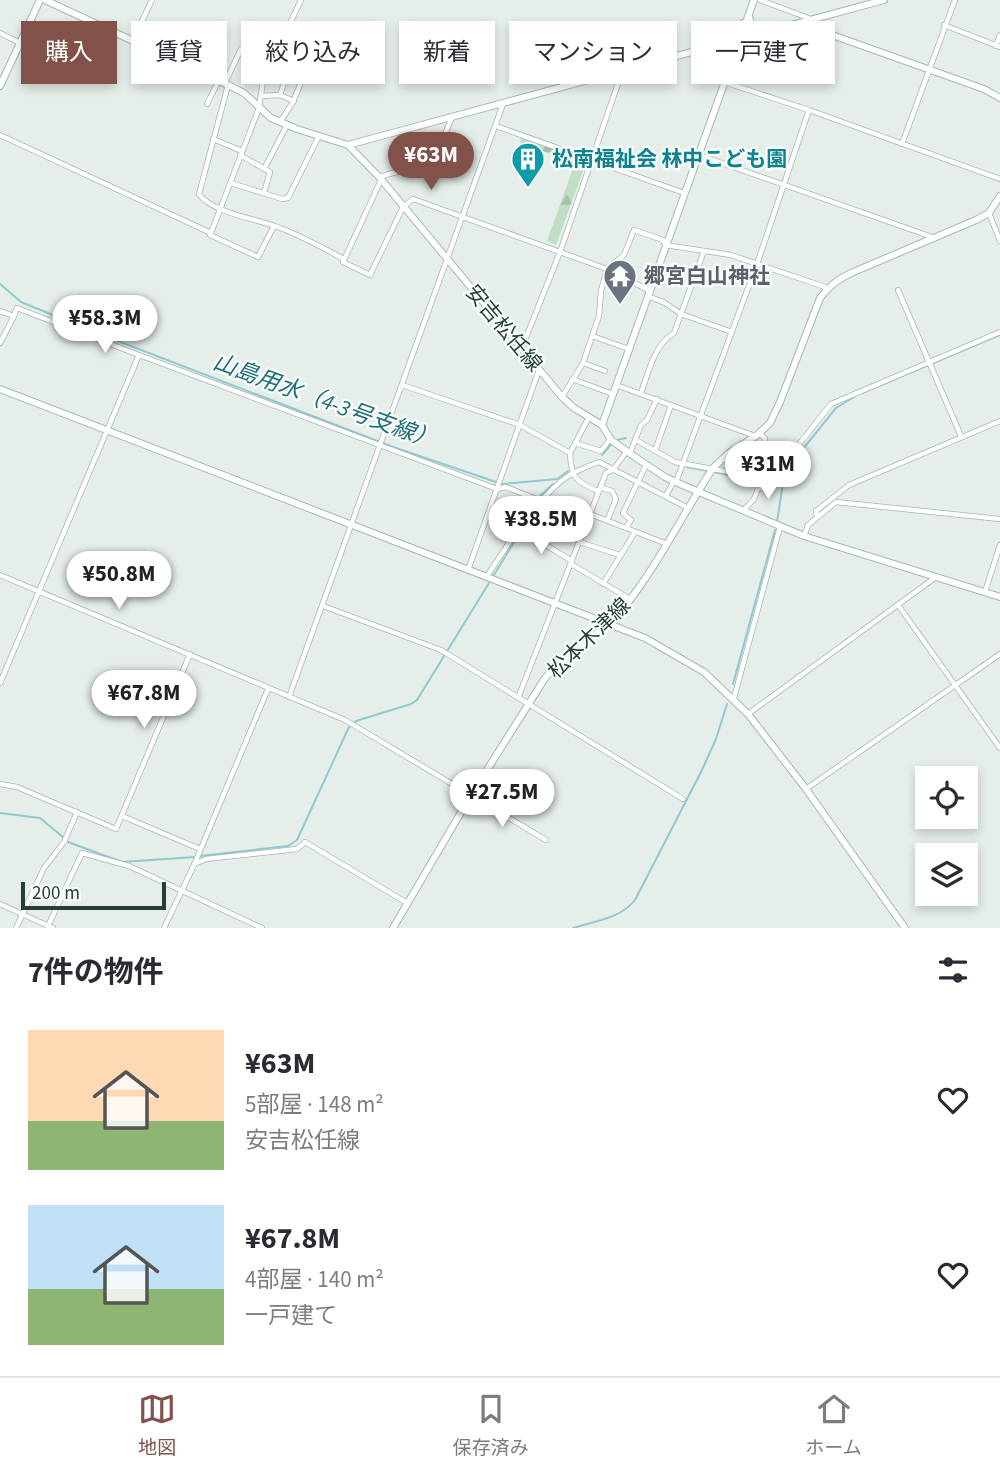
<!DOCTYPE html>
<html lang="ja">
<meta charset="utf-8">
<style>
body{margin:0;font-family:"Source Sans 3","Noto Sans JP",sans-serif;background:#f7f7f7;color:#2b2b33;height:100vh;display:flex;flex-direction:column;font-size:26px;white-space:nowrap}
*{box-sizing:border-box;margin:0}
p{font-size:23px;color:#7c7c81}
.icon{flex:none;width:38px;height:38px;fill:none;stroke:currentColor;stroke-width:2;stroke-linecap:round;stroke-linejoin:round}
.map{position:relative;height:928px;overflow:hidden}
.panel{display:flex;flex-direction:column;background:#fff;flex:1}
.panel>*{flex:none}
.top-card{position:absolute;left:21px;top:21px;width:959px;height:63px;display:flex;gap:14px}
.tools{position:absolute;left:915px;top:766px;display:grid;gap:14px}
.tools a{display:grid;place-items:center;width:63px;height:63px;border-radius:0px;background:#fff;box-shadow:0 4px 10px #0003;font-size:35px}
.scale{position:absolute;left:21px;bottom:18px;width:145px;box-sizing:border-box;padding-left:7px;border:4px solid #253f37;border-top:0;font-size:19px;line-height:24px;white-space:nowrap;color:#253f37;-webkit-text-stroke:5px #f6faf8;paint-order:stroke}
.price{position:absolute;translate:-50% -60px;padding:0 16px;border-radius:24px;background:#fff;color:#222;font-size:23px;line-height:46px;filter:drop-shadow(0 2px 4px #0008)}
.price::after{content:'';position:absolute;left:50%;top:42px;width:21px;height:16px;margin-left:-10px;background:inherit;clip-path:polygon(0 0,100% 0,50% 100%)}
.price.active{background:#81514a;color:#fff}
ul{padding:0;list-style:none}
li{display:flex;align-items:center;gap:21px;height:175px;padding:0 28px}
li span{display:grid;place-items:center;flex:none;width:196px;height:140px;border-radius:0px;color:#555}
li>.icon{margin-inline-start:auto}
span .icon{width:84px;height:84px;fill:#fffc;stroke-width:1}
li b{font-size:30px}
h2{display:flex;justify-content:space-between;align-items:center;height:84px;padding:0 28px;font-size:30px}
.chip{padding:0 24px;border-radius:0px;background:#fff;box-shadow:0 4px 10px #0003;font-size:24px;line-height:63px}
.chip.active{background:#81514a;color:#fff}
.tab-bar{display:flex;justify-content:space-around;align-items:center;height:98px;border-top:2px solid #e1e1e2;background:#fff;font-size:19px;color:#7c7c81}
.tab-bar a{display:grid;justify-items:center;gap:4px}
.tab-bar .active{color:#81514a}
.map>svg:first-child{display:block}
</style>
<div class="map">
<svg width="1000" height="928" viewBox="0 0 1000 928">
<defs>
<pattern id="forest-firs" width="22" height="20" patternUnits="userSpaceOnUse" patternTransform="scale(1.75)"><rect width="22" height="20" fill="#c0dec6"/><path d="M5 1l3.5 6h-7zM16 11l3.5 6h-7z" fill="#a5c0ab"/></pattern>
</defs>
<rect width="100%" height="100%" fill="#e6eeea"/>
<path fill="url(#forest-firs)" d="M521 137 587 160 556 245 547 241 575 163 520 143Z"/>
<g fill="none" stroke-linecap="round" stroke-linejoin="round">
<g stroke="#91c9d0" stroke-width="2">
<path d="M0 284 21 302 92 331 393 447 502 484 557 479 568 471"/>
<path d="M862 393 1000 335"/>
<path d="M617 440 626 438"/>
<path d="M602 455 612 443"/>
<path d="M687 467 708 471"/>
<path d="M714 472 763 482 777 481 836 408 854 397"/>
<path d="M539 497 553 484"/>
<path d="M777 522 783 483 802 453"/>
<path d="M733 684 775 530"/>
<path d="M0 813 40 818 64 838"/>
<path d="M68 842 122 862 195 857"/>
<path d="M200 856 288 846 297 840 349 727 356 721 411 704 417 700 529 518 535 503"/>
<path d="M573 928C595 921 620 919 635 900L701 772 716 739 727 704"/>
</g>
<defs>
<g id="street">
<path d="M760 0 811 19"/>
<path d="M944 25 1000 47"/>
<path d="M0 33 20 43"/>
<path d="M133 40 152 0"/>
<path d="M996 46 1000 35"/>
<path d="M273 60 305 70"/>
<path d="M724 82 809 110 1000 179"/>
<path d="M225 83 241 49 274 58"/>
<path d="M228 85 199 194C212 213 258 219 280 228 302 236 323 248 344 259"/>
<path d="M280 95 290 65"/>
<path d="M261 96 280 95 294 101"/>
<path d="M207 104 219 80"/>
<path d="M280 122 293 102 311 58"/>
<path d="M496 126 684 193"/>
<path d="M0 135 211 233 259 108 263 81 301 0"/>
<path d="M213 139 242 151"/>
<path d="M902 144 955 0"/>
<path d="M240 155 270 172 264 193"/>
<path d="M699 155 935 238"/>
<path d="M264 169 287 125"/>
<path d="M379 177 434 161 452 117"/>
<path d="M381 180 343 262 370 275 403 207 413 199 607 269 650 291"/>
<path d="M231 183 282 199 288 198 319 136"/>
<path d="M989 213 1000 241"/>
<path d="M210 235 258 257 274 226"/>
<path d="M898 290 961 436"/>
<path d="M648 296 665 303 681 314 732 332"/>
<path d="M0 311 14 316 0 343"/>
<path d="M592 336 629 349"/>
<path d="M521 350 560 252 622 72"/>
<path d="M139 355 497 489 506 487 541 501C562 478 569 473 599 462L688 508"/>
<path d="M583 363 605 371"/>
<path d="M572 379 613 394"/>
<path d="M402 385 520 425 570 453 589 417"/>
<path d="M616 385 755 436"/>
<path d="M641 393C649 371 654 345 674 333L704 251"/>
<path d="M562 397 583 363 599 316 601 291 607 269 624 255 634 230 663 240 665 245 731 255 828 288"/>
<path d="M636 440 675 462 767 479 773 477 831 404 1000 332"/>
<path d="M575 443 601 451 610 439"/>
<path d="M655 451 671 405"/>
<path d="M570 453C571 478 576 482 598 491"/>
<path d="M630 453 641 425 647 420 657 399"/>
<path d="M752 477 765 439 760 433"/>
<path d="M676 482 757 264 809 110"/>
<path d="M600 487 612 491 616 499 607 521"/>
<path d="M666 496 674 481"/>
<path d="M743 511 754 499 758 489 771 486 770 478"/>
<path d="M528 514 580 535"/>
<path d="M590 514 667 544"/>
<path d="M533 516 541 501"/>
<path d="M817 516 816 511 849 485 1000 421"/>
<path d="M553 524 560 509 587 519"/>
<path d="M518 528 572 561"/>
<path d="M626 528 631 520 623 513 646 465"/>
<path d="M804 536 808 525 836 502 1000 519"/>
<path d="M541 541 550 523"/>
<path d="M579 542 620 555"/>
<path d="M571 564 630 599"/>
<path d="M468 570 539 370"/>
<path d="M0 575 345 720 546 840"/>
<path d="M487 576 528 514 524 512 533 498"/>
<path d="M603 584 635 532"/>
<path d="M985 592 1000 545"/>
<path d="M898 605 1000 748"/>
<path d="M323 606 441 650 683 799"/>
<path d="M0 683 139 355 17 308 14 316"/>
<path d="M289 697 503 104"/>
<path d="M518 698 606 473 613 470 627 451"/>
<path d="M734 698 780 527"/>
<path d="M748 714 936 577"/>
<path d="M0 784 17 787 116 829 190 654"/>
<path d="M806 789 1000 654"/>
<path d="M122 816 200 849"/>
<path d="M194 864 206 859 297 849 305 842 407 903"/>
<path d="M0 904 53 928"/>
<path d="M48 926 82 853 129 866 262 928"/>
<path d="M16 928 44 868 64 842 77 812"/>
<path d="M164 928 194 865 268 689"/>
</g>
<g id="secondary">
<path d="M45 0 228 85 244 93 271 118 297 129 348 145 380 178 562 397 574 408 602 425 611 440 632 455 665 477 687 487 804 536 1000 597"/>
<path d="M815 20 814 27 818 30 984 89 1000 98"/>
<path d="M720 43 743 23"/>
<path d="M736 54 744 45 762 34 751 23 749 17"/>
<path d="M0 86 40 0"/>
<path d="M348 145 884 0"/>
<path d="M0 389 645 638 704 672 748 714 806 789 905 928"/>
<path d="M602 425 754 0"/>
<path d="M393 928 470 797 545 678C568 651 600 636 622 610 658 566 682 515 713 468L729 453 756 436 770 423 780 402 820 298C829 286 837 280 851 273L976 220 989 213 1000 196"/>
</g>
</defs>
<use href="#street" stroke="#a8b6b1" stroke-width="6"/>
<use href="#secondary" stroke="#a4b9b1" stroke-width="8"/>
<use href="#street" stroke="#fff" stroke-width="4.5"/>
<use href="#secondary" stroke="#fff" stroke-width="6"/>
</g>
<defs>
<symbol id="building-pin" viewBox="-11 -11 22 30"><path d="M0 17L-7.5 6A9.5 9.5 0 1 1 7.5 6Z" fill="#0f9aa8" stroke="#f6faf8"/><path d="M-4-6H4V6H1V3H-1V6H-4ZM-2.5-4.3h1.7v1.8h-1.7ZM.8-4.3h1.7v1.8H.8ZM-2.5-1h1.7V.8h-1.7ZM.8-1h1.7V.8H.8Z" fill="#fff"/></symbol>
<symbol id="temple-pin" viewBox="-11 -11 22 30"><path d="M0 17L-7.5 6A9.5 9.5 0 1 1 7.5 6Z" fill="#6b7280" stroke="#f6faf8"/><path d="M0-6L5-2H3V0L6.5 2.5H4V6H1.5V3h-3V6H-4V2.5H-6.5L-3 0V-2H-5Z" fill="#fff"/></symbol>
</defs>
<g fill-rule="evenodd">
<use href="#building-pin" x="509" y="140" width="38" height="52"/>
<use href="#temple-pin" x="601" y="257" width="38" height="52"/>
</g>
<g text-anchor="middle" dominant-baseline="central" stroke-width="5" stroke-linejoin="round" paint-order="stroke">
<g font-size="21" font-weight="bold" fill="#0d838f" stroke="#f6faf8" text-anchor="start">
<text x="552" y="159">松南福祉会 林中こども園</text>
</g>
<g font-size="21" font-weight="bold" fill="#5b616d" stroke="#f6faf8" text-anchor="start">
<text x="644" y="276">郷宮白山神社</text>
</g>
<g font-size="21" fill="#253f37" stroke="#f6faf8">
<text transform="translate(504 328) rotate(50)">安吉松任線</text>
<text transform="translate(589 638) rotate(-44)">松本木津線</text>
</g>
<g font-size="23" font-style="italic" fill="#216f79" stroke="#f6faf8">
<text transform="translate(325 401) rotate(20)">山島用水（4-3号支線）</text>
</g>
</g>
</svg>
<div class="tools">
<a><svg class="icon" aria-label="locate" viewBox="0 0 24 24"><circle cx="12" cy="12" r="6"/><path d="M12 2v4M12 18v4M2 12h4M18 12h4"/></svg></a>
<a><svg class="icon" aria-label="layers" viewBox="0 0 24 24"><path d="M12 4l9 5-9 5-9-5zM3 14l9 5 9-5"/></svg></a>
</div>
<div class="scale">200 m</div>
<b class="price active" style="left:431px;top:192px">¥63M</b>
<b class="price" style="left:105px;top:355px">¥58.3M</b>
<b class="price" style="left:768px;top:501px">¥31M</b>
<b class="price" style="left:541px;top:556px">¥38.5M</b>
<b class="price" style="left:119px;top:611px">¥50.8M</b>
<b class="price" style="left:144px;top:730px">¥67.8M</b>
<b class="price" style="left:502px;top:829px">¥27.5M</b>
<div class="top-card">
<a class="chip active">購入</a>
<a class="chip">賃貸</a>
<a class="chip">絞り込み</a>
<a class="chip">新着</a>
<a class="chip">マンション</a>
<a class="chip">一戸建て</a>
</div>
</div>
<section class="panel">
<h2>7件の物件<svg class="icon" aria-label="filters" viewBox="0 0 24 24"><path d="M4 7h16M4 17h16"/><circle cx="9" cy="7" r="2"/><circle cx="15" cy="17" r="2"/></svg></h2>
<ul>
<li><span style="background:linear-gradient(#ffd9b3 65%,#8fb573 0)"><svg class="icon" aria-label="home" viewBox="0 0 24 24"><path d="M3 11l9-7 9 7M6 9v11h12V9"/></svg></span><div><b>¥63M</b><p>5部屋 · 148 m²</p><p>安吉松任線</p></div><svg class="icon" aria-label="heart" viewBox="0 0 24 24"><path d="M12 20l-8-8c-3-5 5-10 8-4 3-6 11-1 8 4z"/></svg></li>
<li><span style="background:linear-gradient(#bfe0f5 60%,#8fb573 0)"><svg class="icon" aria-label="home" viewBox="0 0 24 24"><path d="M3 11l9-7 9 7M6 9v11h12V9"/></svg></span><div><b>¥67.8M</b><p>4部屋 · 140 m²</p><p>一戸建て</p></div><svg class="icon" aria-label="heart" viewBox="0 0 24 24"><path d="M12 20l-8-8c-3-5 5-10 8-4 3-6 11-1 8 4z"/></svg></li>
</ul>
</section>
<nav class="tab-bar">
<a class="active"><svg class="icon" aria-label="map" viewBox="0 0 24 24"><path d="M3 6l6-2 6 2 6-2v14l-6 2-6-2-6 2zM9 4v14M15 6v14"/></svg>地図</a>
<a><svg class="icon" aria-label="saved" viewBox="0 0 24 24"><path d="M7 4h10v16l-5-4-5 4z"/></svg>保存済み</a>
<a><svg class="icon" aria-label="home" viewBox="0 0 24 24"><path d="M3 11l9-7 9 7M6 9v11h12V9"/></svg>ホーム</a>
</nav>
